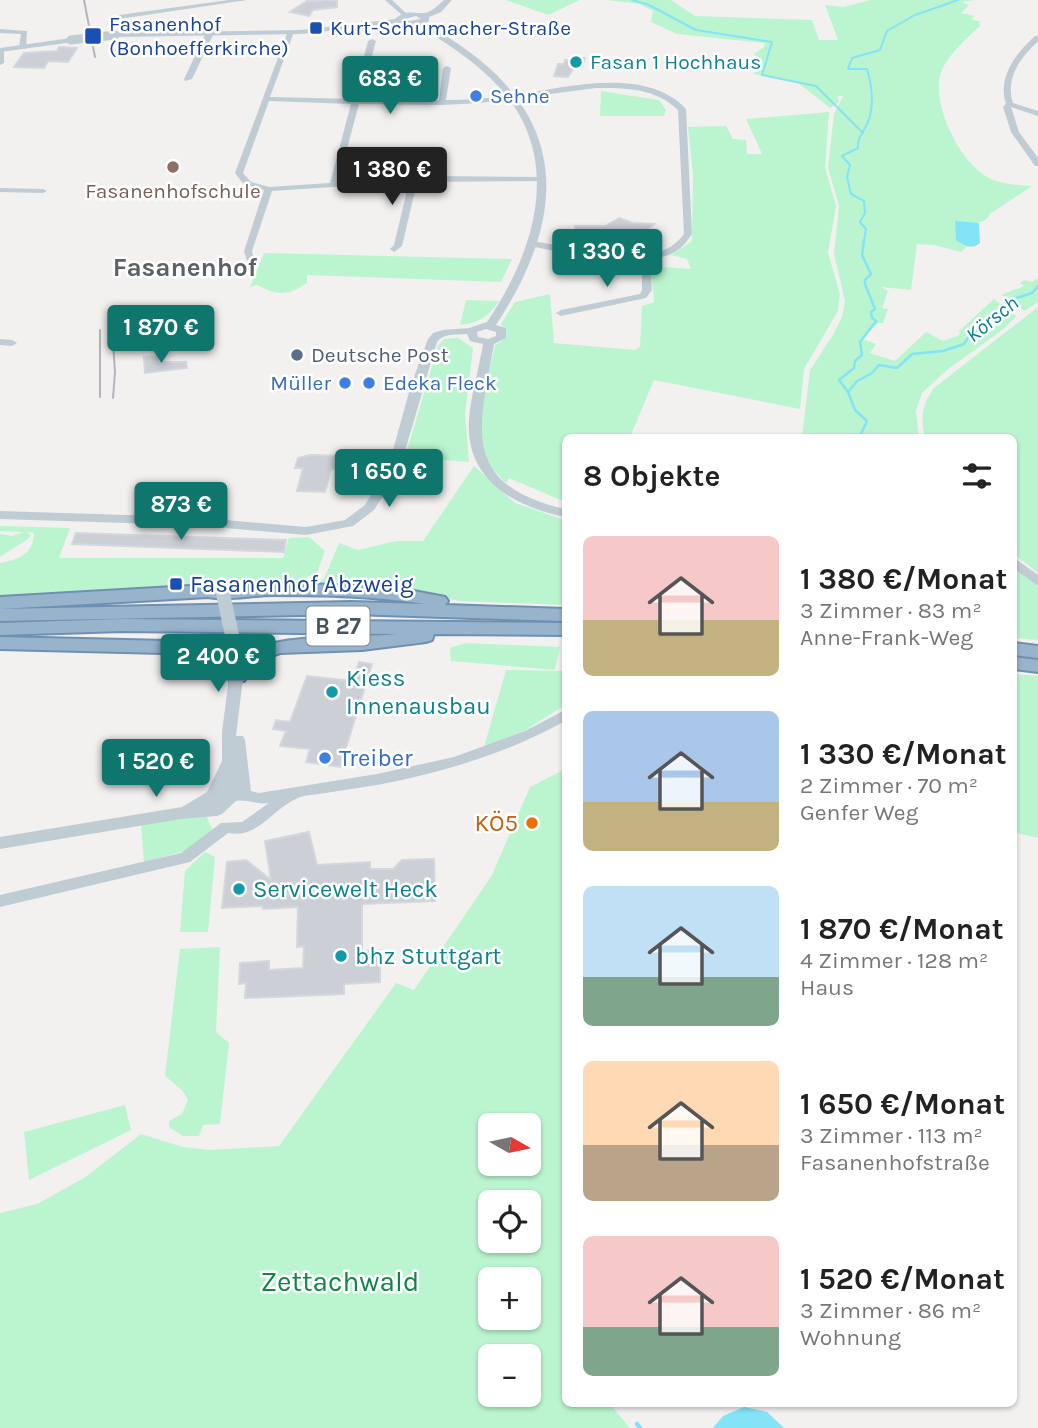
<!DOCTYPE html>
<html lang="de">
<meta charset="utf-8">
<style>
body{margin:0;font-family:Karla,sans-serif;background:#f6f6f6;color:#222;height:100vh;display:flex;flex-direction:column;font-size:26px;white-space:nowrap}
*{box-sizing:border-box;margin:0}
p{font-size:23px;color:#767676}
.icon{flex:none;width:38px;height:38px;fill:none;stroke:currentColor;stroke-width:2;stroke-linecap:round;stroke-linejoin:round}
.map{position:relative;flex:1;overflow:hidden}
.panel{position:absolute;left:562px;top:434px;width:455px;height:973px;display:flex;flex-direction:column;background:#fff;border-radius:10px;box-shadow:0 2px 5px #0004}
.panel>*{flex:none}
.needle{width:46px;rotate:99deg}
.controls{position:absolute;left:478px;top:1113px;display:grid;gap:14px}
.controls a{display:grid;place-items:center;width:63px;height:63px;border-radius:10px;background:#fff;box-shadow:0 2px 5px #0004;font-size:35px}
.price{position:absolute;translate:-50% -60px;padding:0 16px;border-radius:7px;background:#0f766e;color:#fff;font-size:23px;line-height:46px;filter:drop-shadow(0 2px 4px #0008)}
.price::after{content:'';position:absolute;left:50%;top:42px;width:21px;height:16px;margin-left:-10px;background:inherit;clip-path:polygon(0 0,100% 0,50% 100%)}
.price.on{background:#222;color:#fff}
ul{padding:0;list-style:none}
li{display:flex;align-items:center;gap:21px;height:175px;padding:0 21px}
li span{display:grid;place-items:center;flex:none;width:196px;height:140px;border-radius:10px;color:#555}
li>.icon{margin-inline-start:auto}
span .icon{width:84px;height:84px;fill:#fffc;stroke-width:1}
li b{font-size:30px}
h2{display:flex;justify-content:space-between;align-items:center;height:84px;padding:0 21px;font-size:30px}
.map>svg:first-child{display:block}
</style>
<div class="map">
<svg width="1038" height="1428" viewBox="0 0 1038 1428">
<rect width="100%" height="100%" fill="#f3f0f0"/>
<g fill="#bbf5cf" fill-rule="evenodd">
<path d="M506 0H580L548 15Z"/>
<path d="M606 0H671L695 16 812 20 819 40H838L825 5 843 7 870 0H975L962 2 969 5 961 13 975 16 971 19 981 22 978 24 981 25C967 38 945 57 940 76 933 105 957 154 980 172 994 184 1014 185 1032 186L990 214C983 227 969 223 955 222L961 244 967 246 961 252 934 245 917 244 911 290 881 287 888 291 882 308 888 309 883 323H878L863 339 876 344 870 353 895 361 926 332 943 341 960 335 959 331 994 299 1016 316 1005 328 947 370 922 393 916 411 919 437H802L810 370 833 335 842 317 845 301 834 254 839 206 828 168 834 114 843 96H838L839 102 830 108 798 83 754 74V65L761 62 754 54 764 47 765 43 677 34 651 22 653 11 640 4Z"/>
<path d="M601 91 659 100 666 110 664 116H600Z"/>
<path d="M829 112 825 167 836 206 828 253 840 294 838 311 804 369 800 409 654 380 630 437 565 438V502L509 478 506 483C500 476 492 470 488 462 469 428 488 380 495 345L501 342 507 334 501 324 515 302 550 294 554 343 635 350 640 347 642 306 654 302 651 266 691 269 687 259 671 255 692 241 693 174 688 127 726 126 733 139 746 140 747 154H762L746 119Z"/>
<path d="M264 253 512 259 501 282 307 275V283C287 296 278 296 257 285L250 287Z"/>
<path d="M1038 278V302L1025 311 1001 295 1024 286 1020 283 1024 280 1032 282Z"/>
<path d="M466 300 499 301C488 317 479 323 460 325Z"/>
<path d="M1038 307V573L1013 553V438L925 437C920 419 922 404 934 388Z"/>
<path d="M458 338 473 348 465 414 469 462 405 457 438 346 444 339Z"/>
<path d="M474 466 515 503 565 520V605L460 601 395 590 316 585 324 579 339 543 358 550 396 541H423Z"/>
<path d="M0 526 70 528 59 558H283L289 538 309 537 325 551 317 573 295 582 0 598V563C19 559 33 555 34 533L26 532 31 535 28 539 0 557V534L12 536 24 532 0 531Z"/>
<path d="M1013 564 1038 587V640L1013 638Z"/>
<path d="M465 643 560 647 555 670 451 661 450 648Z"/>
<path d="M506 670 565 671V705L524 731 484 747Z"/>
<path d="M1013 674 1038 676V838L1013 832Z"/>
<path d="M565 769V1404H610L630 1428H0V1213L37 1204 84 1178 141 1134 183 1147 209 1150 279 1146 396 983 414 990 492 875 530 787ZM490 1125H528V1164H490ZM490 1202H528V1241H490ZM490 1279H528V1318H490ZM490 1356H528V1395H490Z"/>
<path d="M206 815 213 831 188 850 144 862 141 824Z"/>
<path d="M205 852 215 857 208 932H180L185 871Z"/>
<path d="M220 947 216 1032 229 1043 220 1124 203 1125 199 1136H183L169 1127V1121L182 1114 188 1100 182 1090 165 1076 180 949Z"/>
<path d="M125 1105 131 1130 29 1180 24 1132Z"/>
</g>
<g fill="#83e3f7">
<path d="M955 221 979 223 980 243C972 250 964 246 956 240Z"/>
<path d="M744 1407 767 1412 784 1428H713L723 1416Z"/>
</g>
<g fill="none" stroke-linecap="round" stroke-linejoin="round">
<g stroke="#83e3f7" stroke-width="2">
<path d="M632 0 649 5 696 30 772 42 762 75 816 86 863 133"/>
<path d="M864 241 866 229 860 222 865 213 864 201 851 194 847 177 850 165 842 156 858 148C857 137 864 132 868 122 875 104 872 86 867 69H848L852 58 880 50 887 31 915 15 958 0"/>
</g>
<g stroke="#83e3f7" stroke-width="2.5">
<path d="M848 392 839 380 854 368 855 361 862 355 860 342 876 321 872 318 871 312 875 309 865 284V280L871 274 862 255 864 240"/>
<path d="M859 438 867 421 855 410 848 392 857 381 872 373 879 365 897 368 912 354 943 351 964 344 970 335 981 329 1016 298 1032 293 1038 286"/>
</g>
<path stroke="#83e3f7" stroke-width="4.5" d="M637 1424 640 1428"/>
</g>
<g fill="#ccd0d6" stroke="#d4d7dd" stroke-width="2">
<path d="M337 0V7L313 10 309 16 290 12 307 1Z"/>
<path d="M59 47 77 48 68 62 48 61 44 68 14 67 24 53 57 51Z"/>
<path d="M573 57 585 58 582 67H574L568 77 554 76 558 64H564L565 60H572Z"/>
<path d="M619 218 633 223 654 224 633 241 619 236 575 235V226H605Z"/>
<path d="M159 356V362H186L187 368 145 373 144 357Z"/>
<path d="M310 455 347 456 353 458 350 470 331 469 325 492 297 491 303 468H295L298 458Z"/>
<path d="M76 533 193 537 286 540 284 552 72 544Z"/>
<path d="M359 662 372 664 340 767 306 762 310 749 280 746 286 731 273 729 276 720 290 722 307 676 352 681Z"/>
<path d="M309 832 317 865 370 862V869H393L402 860 434 859 435 901 362 904V951L380 950V982L344 984V994L245 998 246 983 239 984 240 963 269 961V970L303 968 304 946 297 947 298 907 263 909 262 906 222 908 227 862 246 860 271 880 265 841Z"/>
</g>
<g fill="none" stroke-linecap="round" stroke-linejoin="round">
<defs>
<g id="trunk">
<path d="M272 583 393 587 445 597 448 601 445 605 565 609V621L352 614 0 621V609L352 602 425 604C375 596 324 595 273 595 251 595 229 601 208 597L0 609V597L208 585C228 589 251 584 272 583Z"/>
<path d="M122 619 565 623V635L434 634 432 640 426 642 362 650 280 653 260 660 244 681H230L221 664 205 654 0 649V637L209 642 235 656 237 660C268 631 353 639 396 634L122 631 0 635V623Z"/>
<path d="M1013 643 1038 646V658L1013 655Z"/>
<path d="M1013 657 1038 660V672L1013 669Z"/>
</g>
</defs>
<use href="#trunk" stroke="#6e90b1" stroke-width="4"/>
<g fill="#c0ccd4" fill-rule="evenodd">
<path d="M229 0H247L119 19 116 17 119 15Z"/>
<path d="M385 0H392L408 15 403 16Z"/>
<path d="M0 29 27 31 26 49 19 47 21 34 0 33Z"/>
<path d="M210 31 214 33 192 79 185 81 184 79 206 33Z"/>
<path d="M288 31 294 32 270 97 353 99 368 41 372 39 376 41 360 99 439 100 443 68 447 66 451 68 446 100C470 100 493 98 516 95 567 87 646 66 686 109L692 234C680 252 672 256 650 259L652 290 646 298 561 316 556 313 561 310 640 294 642 290V260C604 259 567 254 530 246V242C542 241 556 246 568 248 603 254 660 268 684 234L678 110C655 88 627 88 596 88L480 103 442 105 359 104 338 182 436 176 543 177 547 179 543 181 417 182 402 246 394 252 390 249 394 245 409 182 272 191 252 251 254 259 247 261 244 251 264 190 245 186 235 173ZM269 101 351 104 330 183 269 187 251 182 243 173Z"/>
<path d="M1035 36H1038V42C1020 57 1005 79 1013 103L1038 111V116L1011 107 1019 132 1038 158V166H1035L1011 132 1003 107 1006 104C997 77 1016 53 1035 36Z"/>
<path d="M0 49 4 51V63L0 65Z"/>
<path d="M0 188 43 189 47 191 43 193 0 192Z"/>
<path d="M0 339 12 340 17 343 12 346 0 345Z"/>
</g>
<g fill="#c0ccd4" fill-rule="evenodd">
<path d="M444 0H452L441 12 429 17V21L426 23C454 41 484 59 506 85 574 161 546 249 496 325L506 328V338L494 344C479 428 459 484 565 509V517C513 506 465 480 469 419 471 394 479 369 483 344L470 341 467 334C456 335 444 333 437 342L400 468 374 510 353 526 306 535 191 525 0 519V511L191 517 306 527 345 520 365 505 388 468 411 385 428 339 433 333 443 330 469 328 487 322C535 251 565 158 498 86 475 61 446 43 417 25L408 26 400 23 301 34 115 37 111 35 115 33 301 30 395 19C407 9 411 14 423 13 431 13 438 5 444 0ZM416 16 421 19 409 21 405 19ZM486 329 496 332V336L488 339 478 337 477 332Z"/>
<path d="M71 38 75 40 74 42 0 52V48Z"/>
<path d="M1013 557 1038 575V586L1013 568Z"/>
<path d="M234 639 241 644 243 678 236 736H243L245 740 251 791 259 793 377 774 454 757 525 731 565 710V721C506 754 444 772 377 785 358 788 338 791 319 794 312 795 304 795 298 798 273 808 258 839 228 833L190 862 0 907V895L181 853 221 823 242 822 269 803C257 805 248 799 236 801L222 814 217 816 181 819 0 849V837L182 807 207 792 222 761V732L229 678 227 644Z"/>
</g>
<use href="#trunk" fill="#98b3cc" fill-rule="evenodd"/>
<g stroke="#b2b6bc" stroke-width="2">
<path d="M84 0 95 57"/>
<path d="M112 328 115 372 113 398"/>
<path d="M100 330V397"/>
</g>
<path stroke="#c0ccd4" stroke-width="9" d="M71 40 115 35"/>
<path stroke="#c0ccd4" stroke-width="14" d="M223 594 234 644"/>
</g>
<g fill="#1a4fb4" stroke="#fff" stroke-width="2.5">
<rect x="309" y="21" width="14" height="14" rx="3.5"/>
<rect x="84" y="27" width="18" height="18" rx="3.5"/>
<rect x="169" y="577" width="14" height="14" rx="3.5"/>
</g>
<g fill="#0f9aa8" stroke="#fff" stroke-width="2.5">
<circle cx="576" cy="62" r="7"/>
<circle cx="332" cy="692" r="7"/>
<circle cx="239" cy="889" r="7"/>
<circle cx="341" cy="956" r="7"/>
</g>
<g fill="#3f7fe0" stroke="#fff" stroke-width="2.5">
<circle cx="476" cy="96" r="7"/>
<circle cx="345" cy="383" r="7"/>
<circle cx="369" cy="383" r="7"/>
<circle cx="325" cy="758" r="7"/>
</g>
<circle fill="#8d6e63" stroke="#fff" stroke-width="2.5" cx="173" cy="167" r="7"/>
<circle fill="#5c6f8a" stroke="#fff" stroke-width="2.5" cx="297" cy="355" r="7"/>
<circle fill="#e8710a" stroke="#fff" stroke-width="2.5" cx="532" cy="823" r="7"/>
<g text-anchor="middle" dominant-baseline="central" stroke-width="5" stroke-linejoin="round" paint-order="stroke">
<g font-size="21" fill="#164399" stroke="#fff" text-anchor="start">
<text x="109" y="24">Fasanenhof<tspan x="109" dy="24">(Bonhoefferkirche)</tspan></text>
<text x="330" y="28">Kurt-Schumacher-Straße</text>
</g>
<g font-size="21" fill="#0d838f" stroke="#fff" text-anchor="start">
<text x="590" y="62">Fasan 1 Hochhaus</text>
</g>
<g font-size="21" fill="#366cbe" stroke="#fff" text-anchor="start">
<text x="490" y="96">Sehne</text>
<text x="331" y="383" text-anchor="end">Müller</text>
<text x="383" y="383">Edeka Fleck</text>
</g>
<g font-size="21" fill="#785e54" stroke="#fff">
<text x="173" y="191">Fasanenhofschule</text>
</g>
<g font-size="21" font-style="italic" fill="#037e97" stroke="#fff">
<text transform="translate(992 319) rotate(-39)">Körsch</text>
</g>
<g font-size="21" fill="#4e5e75" stroke="#fff" text-anchor="start">
<text x="311" y="355">Deutsche Post</text>
</g>
<rect fill="#fff" stroke="#7e8890" stroke-width="2" x="306.5" y="606.5" width="63" height="39" rx="5"/>
<g font-size="23" font-weight="bold" fill="#465561">
<text x="338" y="626">B 27</text>
</g>
<g font-size="24" fill="#164399" stroke="#fff" text-anchor="start">
<text x="190" y="584">Fasanenhof Abzweig</text>
</g>
<g font-size="24" fill="#0d838f" stroke="#fff" text-anchor="start">
<text x="346" y="678">Kiess<tspan x="346" dy="28">Innenausbau</tspan></text>
<text x="253" y="889">Servicewelt Heck</text>
<text x="355" y="956">bhz Stuttgart</text>
</g>
<g font-size="24" fill="#366cbe" stroke="#fff" text-anchor="start">
<text x="339" y="758">Treiber</text>
</g>
<g font-size="24" fill="#c56008" stroke="#fff" text-anchor="end">
<text x="518" y="823">KÖ5</text>
</g>
<g font-size="26" font-weight="bold" fill="#5c6166" stroke="#fff">
<text x="185" y="267">Fasanenhof</text>
</g>
<g font-size="28" fill="#0c8745" stroke="#fff">
<text x="340" y="1281">Zettachwald</text>
</g>
</g>
</svg>
<div class="controls">
<a><svg class="needle" viewBox="-14 -14 28 28"><path d="M0-13l5 13h-10z" fill="#e53935"/><path d="M0 13l5-13h-10z" fill="#767676"/></svg></a>
<a><svg class="icon" aria-label="locate" viewBox="0 0 24 24"><circle cx="12" cy="12" r="6"/><path d="M12 2v4M12 18v4M2 12h4M18 12h4"/></svg></a>
<a>+</a>
<a>−</a>
</div>
<b class="price" style="left:390px;top:116px">683 €</b>
<b class="price on" style="left:392px;top:207px">1 380 €</b>
<b class="price" style="left:607px;top:289px">1 330 €</b>
<b class="price" style="left:161px;top:365px">1 870 €</b>
<b class="price" style="left:389px;top:509px">1 650 €</b>
<b class="price" style="left:181px;top:542px">873 €</b>
<b class="price" style="left:218px;top:694px">2 400 €</b>
<b class="price" style="left:156px;top:799px">1 520 €</b>
<section class="panel">
<h2>8 Objekte<svg class="icon" aria-label="filters" viewBox="0 0 24 24"><path d="M4 7h16M4 17h16"/><circle cx="9" cy="7" r="2"/><circle cx="15" cy="17" r="2"/></svg></h2>
<ul>
<li><span style="background:linear-gradient(#f6c9c9 60%,#c2b280 0)"><svg class="icon" aria-label="home" viewBox="0 0 24 24"><path d="M3 11l9-7 9 7M6 9v11h12V9"/></svg></span><div><b>1 380 €/Monat</b><p>3 Zimmer · 83 m²</p><p>Anne-Frank-Weg</p></div></li>
<li><span style="background:linear-gradient(#a9c7e8 65%,#c2b280 0)"><svg class="icon" aria-label="home" viewBox="0 0 24 24"><path d="M3 11l9-7 9 7M6 9v11h12V9"/></svg></span><div><b>1 330 €/Monat</b><p>2 Zimmer · 70 m²</p><p>Genfer Weg</p></div></li>
<li><span style="background:linear-gradient(#bfe0f5 65%,#7fa58c 0)"><svg class="icon" aria-label="home" viewBox="0 0 24 24"><path d="M3 11l9-7 9 7M6 9v11h12V9"/></svg></span><div><b>1 870 €/Monat</b><p>4 Zimmer · 128 m²</p><p>Haus</p></div></li>
<li><span style="background:linear-gradient(#ffd9b3 60%,#b9a48a 0)"><svg class="icon" aria-label="home" viewBox="0 0 24 24"><path d="M3 11l9-7 9 7M6 9v11h12V9"/></svg></span><div><b>1 650 €/Monat</b><p>3 Zimmer · 113 m²</p><p>Fasanenhofstraße</p></div></li>
<li><span style="background:linear-gradient(#f6c9c9 65%,#7fa58c 0)"><svg class="icon" aria-label="home" viewBox="0 0 24 24"><path d="M3 11l9-7 9 7M6 9v11h12V9"/></svg></span><div><b>1 520 €/Monat</b><p>3 Zimmer · 86 m²</p><p>Wohnung</p></div></li>
</ul>
</section>
</div>
